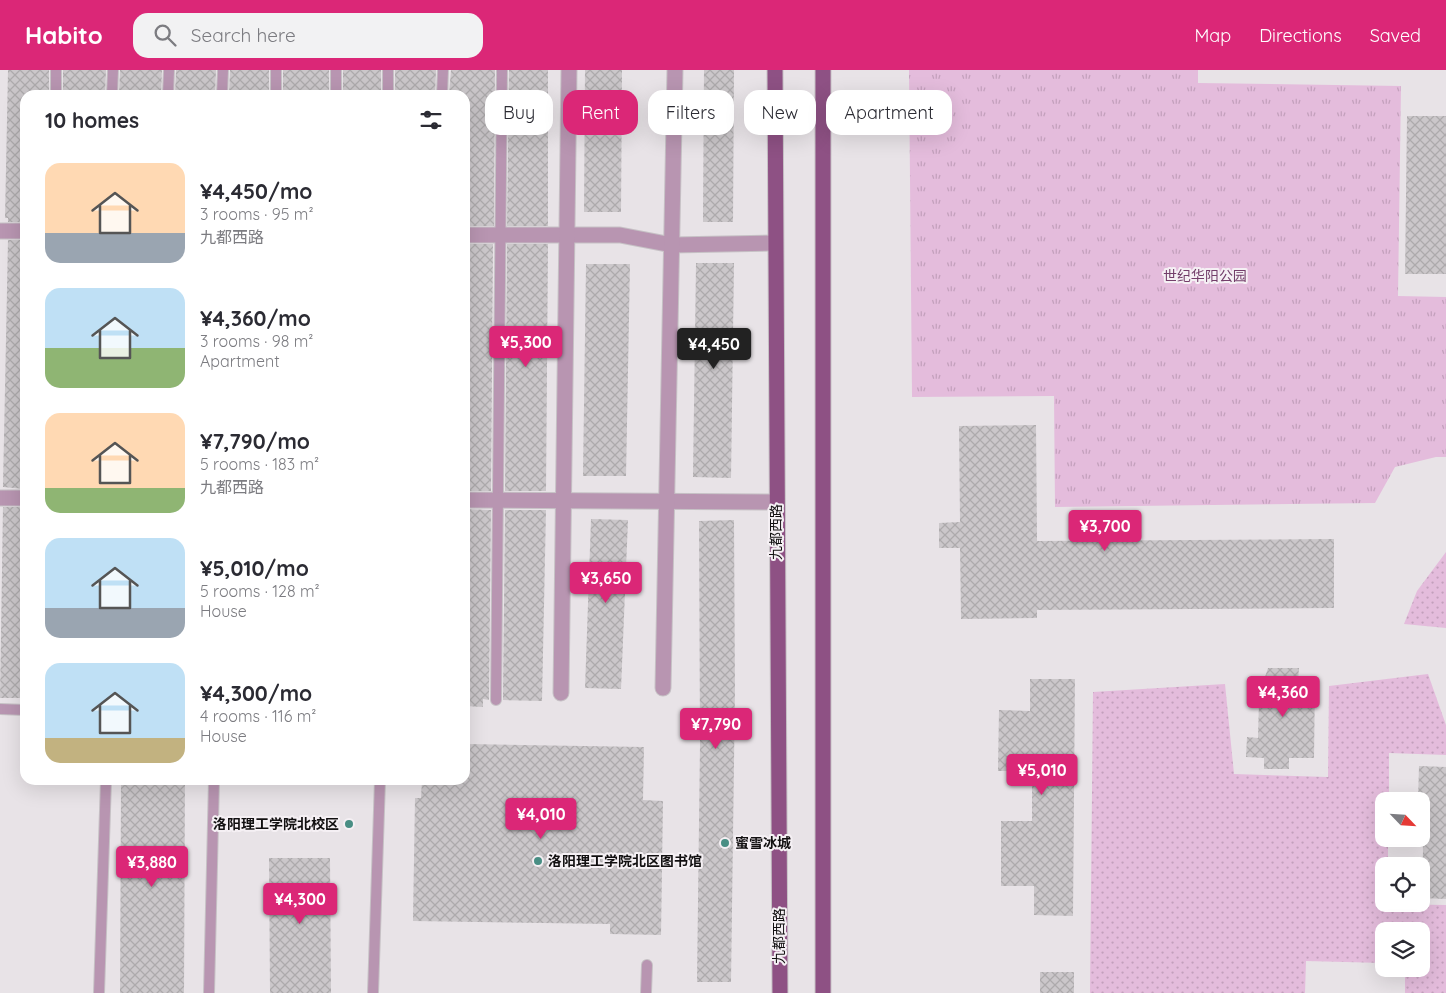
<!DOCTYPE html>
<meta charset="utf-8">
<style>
body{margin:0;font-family:Quicksand,"Noto Sans SC",sans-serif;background:#f2f2f3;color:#2b2b33;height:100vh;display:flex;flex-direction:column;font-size:19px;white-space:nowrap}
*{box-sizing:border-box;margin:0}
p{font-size:16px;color:#7c7c81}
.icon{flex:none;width:28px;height:28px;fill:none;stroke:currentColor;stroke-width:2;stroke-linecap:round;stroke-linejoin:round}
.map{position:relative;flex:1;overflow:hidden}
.side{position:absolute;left:20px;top:20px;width:450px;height:695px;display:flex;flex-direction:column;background:#fff;border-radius:15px;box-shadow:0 5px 20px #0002}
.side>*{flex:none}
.guide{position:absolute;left:485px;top:20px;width:475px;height:45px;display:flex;gap:10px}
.needle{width:32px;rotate:115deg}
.tools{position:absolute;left:1375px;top:722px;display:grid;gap:10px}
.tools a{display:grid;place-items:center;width:55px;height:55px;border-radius:10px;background:#fff;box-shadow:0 5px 20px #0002;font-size:25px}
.price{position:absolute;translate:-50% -42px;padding:0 11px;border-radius:5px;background:#db2777;color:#fff;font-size:16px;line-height:32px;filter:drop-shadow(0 1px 2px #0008)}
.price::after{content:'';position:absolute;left:50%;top:30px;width:15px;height:11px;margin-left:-8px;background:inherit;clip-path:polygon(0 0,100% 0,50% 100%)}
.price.active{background:#222;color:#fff}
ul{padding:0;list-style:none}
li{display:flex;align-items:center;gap:15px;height:125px;padding:0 25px}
li span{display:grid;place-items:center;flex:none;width:140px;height:100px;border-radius:15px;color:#555}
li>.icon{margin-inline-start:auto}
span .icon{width:60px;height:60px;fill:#fffc;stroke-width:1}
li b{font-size:21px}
h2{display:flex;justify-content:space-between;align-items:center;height:60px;padding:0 25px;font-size:21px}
.pill{padding:0 18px;border-radius:15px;background:#fff;box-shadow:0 5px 20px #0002;font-size:18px;line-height:45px}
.pill.active{background:#db2777;color:#fff}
header{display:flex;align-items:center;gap:30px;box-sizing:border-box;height:70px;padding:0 25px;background:#db2777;color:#fff}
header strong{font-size:24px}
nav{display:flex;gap:28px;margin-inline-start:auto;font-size:18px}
.search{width:350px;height:45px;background:#f2f2f3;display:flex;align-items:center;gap:12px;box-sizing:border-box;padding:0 18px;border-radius:15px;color:#7c7c81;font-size:19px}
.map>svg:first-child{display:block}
</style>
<header>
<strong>Habito</strong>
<div class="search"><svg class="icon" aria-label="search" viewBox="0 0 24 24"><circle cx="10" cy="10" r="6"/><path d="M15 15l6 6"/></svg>Search here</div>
<nav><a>Map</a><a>Directions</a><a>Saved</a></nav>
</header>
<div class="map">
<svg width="1446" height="923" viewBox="0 0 1446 923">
<defs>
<pattern id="grass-dots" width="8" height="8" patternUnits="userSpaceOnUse" patternTransform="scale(1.25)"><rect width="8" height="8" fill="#e4bcdc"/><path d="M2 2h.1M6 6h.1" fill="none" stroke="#c3a0bc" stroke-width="1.8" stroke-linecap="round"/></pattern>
<pattern id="park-tufts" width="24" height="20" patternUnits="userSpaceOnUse" patternTransform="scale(1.25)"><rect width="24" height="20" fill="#e4bcdc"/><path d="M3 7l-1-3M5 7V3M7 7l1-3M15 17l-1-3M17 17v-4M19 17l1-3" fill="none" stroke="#c3a0bc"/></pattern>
<pattern id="building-cross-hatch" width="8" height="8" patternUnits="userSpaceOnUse" patternTransform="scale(1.25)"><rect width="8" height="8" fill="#cbc7ca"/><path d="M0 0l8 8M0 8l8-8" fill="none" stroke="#adaaac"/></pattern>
</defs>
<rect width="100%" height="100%" fill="#e8e3e7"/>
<g fill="url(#grass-dots)">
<path d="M1446 482V558L1404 554 1417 521Z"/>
<path d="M1428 604 1446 655V685L1389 683V731H1384V769H1388V796H1384V834L1446 835V923H1405V899H1421V861H1384V893L1306 891 1305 923H1090L1093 622 1225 614 1234 704 1328 707 1329 616Z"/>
</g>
<path fill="url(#park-tufts)" d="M909 0H1198V13L1401 16 1398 226 1446 227V387H1436L1395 397 1375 433 1055 437 1054 326 912 327Z"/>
<g fill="url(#building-cross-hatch)">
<path d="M8 0H49V25H25V152H8V148H5Z"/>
<path d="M63 0H106L105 25H63Z"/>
<path d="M120 0H162L161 25H119Z"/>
<path d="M176 0H216L215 25H175Z"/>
<path d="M230 0H269V25H229Z"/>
<rect x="283" y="0" width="46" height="25"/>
<rect x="343" y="0" width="38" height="25"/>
<path d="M395 0H436L435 25H395Z"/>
<path d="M451 0H495L494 156H465V25H449Z"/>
<path d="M509 0H548V156H507Z"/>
<path d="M585 0H622L621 142H584Z"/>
<path d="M704 0H734L733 152H703Z"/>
<path d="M1407 46H1446V204H1405Z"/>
<path d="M8 170H25V419L3 417Z"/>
<path d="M465 174H493L491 421H465Z"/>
<path d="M507 174H548L546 421H505Z"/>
<path d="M696 193H734L731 408 693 407Z"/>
<path d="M586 194H630L626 406H583Z"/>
<path d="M1036 355 1037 471 1334 469V538L1037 540V548L961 549 960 478H939V453L960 452 959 356Z"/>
<path d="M3 437H25V628H0Z"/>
<path d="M465 439 491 440 489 630 483 629V637L465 636Z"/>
<path d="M505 440H546L542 631 503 630Z"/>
<path d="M591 449 628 450 621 619 585 618Z"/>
<path d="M734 450 735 620 731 912H697L700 674 699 451Z"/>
<path d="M1268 598H1299L1298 611 1315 612 1314 688H1289V699H1264V688L1246 687 1247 667 1258 668 1259 630H1247L1248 607H1265Z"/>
<path d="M1030 609H1075L1073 846 1034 845V816H1001V751H1032V701H998L999 640 1030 641Z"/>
<path d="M465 674 644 677 643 730 663 731 661 865 610 864V854L413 851 415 728H421L422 710H465Z"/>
<path d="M1419 696 1446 697V829L1421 828 1423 781 1421 731H1418Z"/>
<path d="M121 713 185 714 184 923H120Z"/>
<path d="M269 788H330L331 923H270Z"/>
<rect x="1040" y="902" width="34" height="21"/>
</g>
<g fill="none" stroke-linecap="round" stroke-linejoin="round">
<defs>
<g id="lane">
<path d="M56 25V0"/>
<path d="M112 25 113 0"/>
<path d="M168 25 169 0"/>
<path d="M222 25 223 0"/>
<path d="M276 25V0"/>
<path d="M336 25V0"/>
<path d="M388 25V0"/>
<path d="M442 25 443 0"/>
<path d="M496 630 502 0"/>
<path d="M0 639 25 640"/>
<path d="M99 923 106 710"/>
<path d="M209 923 214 710"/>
<path d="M373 923 380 710"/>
<path d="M646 923 647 895"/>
</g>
<g id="street">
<path d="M0 161H25"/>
<path d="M465 165H620L672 175 774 173"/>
<path d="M0 428H25"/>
<path d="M465 430 776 432"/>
<path d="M663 618 675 0"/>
<path d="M561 623 569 0"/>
</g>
<g id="primary">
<path d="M775 0 780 923"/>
<path d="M823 0V923"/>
</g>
</defs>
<use href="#lane" stroke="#c6c1c5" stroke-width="12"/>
<use href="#street" stroke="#c6c1c5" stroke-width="17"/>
<use href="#primary" stroke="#c6c1c5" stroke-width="17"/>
<use href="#lane" stroke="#b895b1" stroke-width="10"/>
<use href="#street" stroke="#b895b1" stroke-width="15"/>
<use href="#primary" stroke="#8e5184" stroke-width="15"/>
</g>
<g fill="#498e84" stroke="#f5f0f4" stroke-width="2">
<circle cx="349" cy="754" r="5"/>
<circle cx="725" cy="773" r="5"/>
<circle cx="538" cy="791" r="5"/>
</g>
<g text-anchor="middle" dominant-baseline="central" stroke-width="4" stroke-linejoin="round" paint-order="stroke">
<g font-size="14" fill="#733e6a" stroke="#f5f0f4">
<text x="1205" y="206">世纪华阳公园</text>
</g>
<g font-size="14" fill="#110f10" stroke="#f5f0f4">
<text transform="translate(776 462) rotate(-90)">九都西路</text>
<text transform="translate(779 866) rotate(-90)">九都西路</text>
</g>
<g font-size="14" font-weight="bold" fill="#110f10" stroke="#f5f0f4" text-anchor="start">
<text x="339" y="754" text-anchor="end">洛阳理工学院北校区</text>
<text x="735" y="773">蜜雪冰城</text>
<text x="548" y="791">洛阳理工学院北区图书馆</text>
</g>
</g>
</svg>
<div class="tools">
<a><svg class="needle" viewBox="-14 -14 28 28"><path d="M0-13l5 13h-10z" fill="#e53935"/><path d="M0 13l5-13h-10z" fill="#7c7c81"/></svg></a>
<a><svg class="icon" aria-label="locate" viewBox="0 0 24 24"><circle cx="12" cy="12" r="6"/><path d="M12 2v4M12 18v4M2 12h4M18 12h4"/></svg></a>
<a><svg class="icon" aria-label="layers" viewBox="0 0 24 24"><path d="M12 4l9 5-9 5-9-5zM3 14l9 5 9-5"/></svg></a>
</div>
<b class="price" style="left:526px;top:298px">¥5,300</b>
<b class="price active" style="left:714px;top:300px">¥4,450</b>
<b class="price" style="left:1105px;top:482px">¥3,700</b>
<b class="price" style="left:606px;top:534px">¥3,650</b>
<b class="price" style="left:1283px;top:648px">¥4,360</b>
<b class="price" style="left:716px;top:680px">¥7,790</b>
<b class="price" style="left:1042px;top:726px">¥5,010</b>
<b class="price" style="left:541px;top:770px">¥4,010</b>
<b class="price" style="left:152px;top:818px">¥3,880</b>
<b class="price" style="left:300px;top:855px">¥4,300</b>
<div class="guide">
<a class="pill">Buy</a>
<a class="pill active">Rent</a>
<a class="pill">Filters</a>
<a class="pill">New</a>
<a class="pill">Apartment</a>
</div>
<section class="side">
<h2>10 homes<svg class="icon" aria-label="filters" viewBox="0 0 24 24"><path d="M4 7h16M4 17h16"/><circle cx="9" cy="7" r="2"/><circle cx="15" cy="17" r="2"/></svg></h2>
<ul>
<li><span style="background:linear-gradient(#ffd9b3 70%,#9aa5b1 0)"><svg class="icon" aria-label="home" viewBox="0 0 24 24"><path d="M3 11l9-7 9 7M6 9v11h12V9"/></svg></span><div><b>¥4,450/mo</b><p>3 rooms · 95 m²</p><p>九都西路</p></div></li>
<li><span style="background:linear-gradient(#bfe0f5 60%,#8fb573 0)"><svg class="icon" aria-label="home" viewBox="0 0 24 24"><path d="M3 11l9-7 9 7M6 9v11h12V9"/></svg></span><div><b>¥4,360/mo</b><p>3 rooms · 98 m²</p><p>Apartment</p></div></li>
<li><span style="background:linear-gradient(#ffd9b3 75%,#8fb573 0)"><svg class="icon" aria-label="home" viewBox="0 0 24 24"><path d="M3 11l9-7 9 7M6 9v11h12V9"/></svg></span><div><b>¥7,790/mo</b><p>5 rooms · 183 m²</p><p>九都西路</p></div></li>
<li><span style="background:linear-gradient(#bfe0f5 70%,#9aa5b1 0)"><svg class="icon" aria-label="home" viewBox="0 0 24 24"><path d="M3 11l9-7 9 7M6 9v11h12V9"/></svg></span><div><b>¥5,010/mo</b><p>5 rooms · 128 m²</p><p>House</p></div></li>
<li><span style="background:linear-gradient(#bfe0f5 75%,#c2b280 0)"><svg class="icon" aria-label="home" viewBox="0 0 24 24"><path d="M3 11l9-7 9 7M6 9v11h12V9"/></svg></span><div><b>¥4,300/mo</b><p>4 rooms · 116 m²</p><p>House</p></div></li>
</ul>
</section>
</div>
